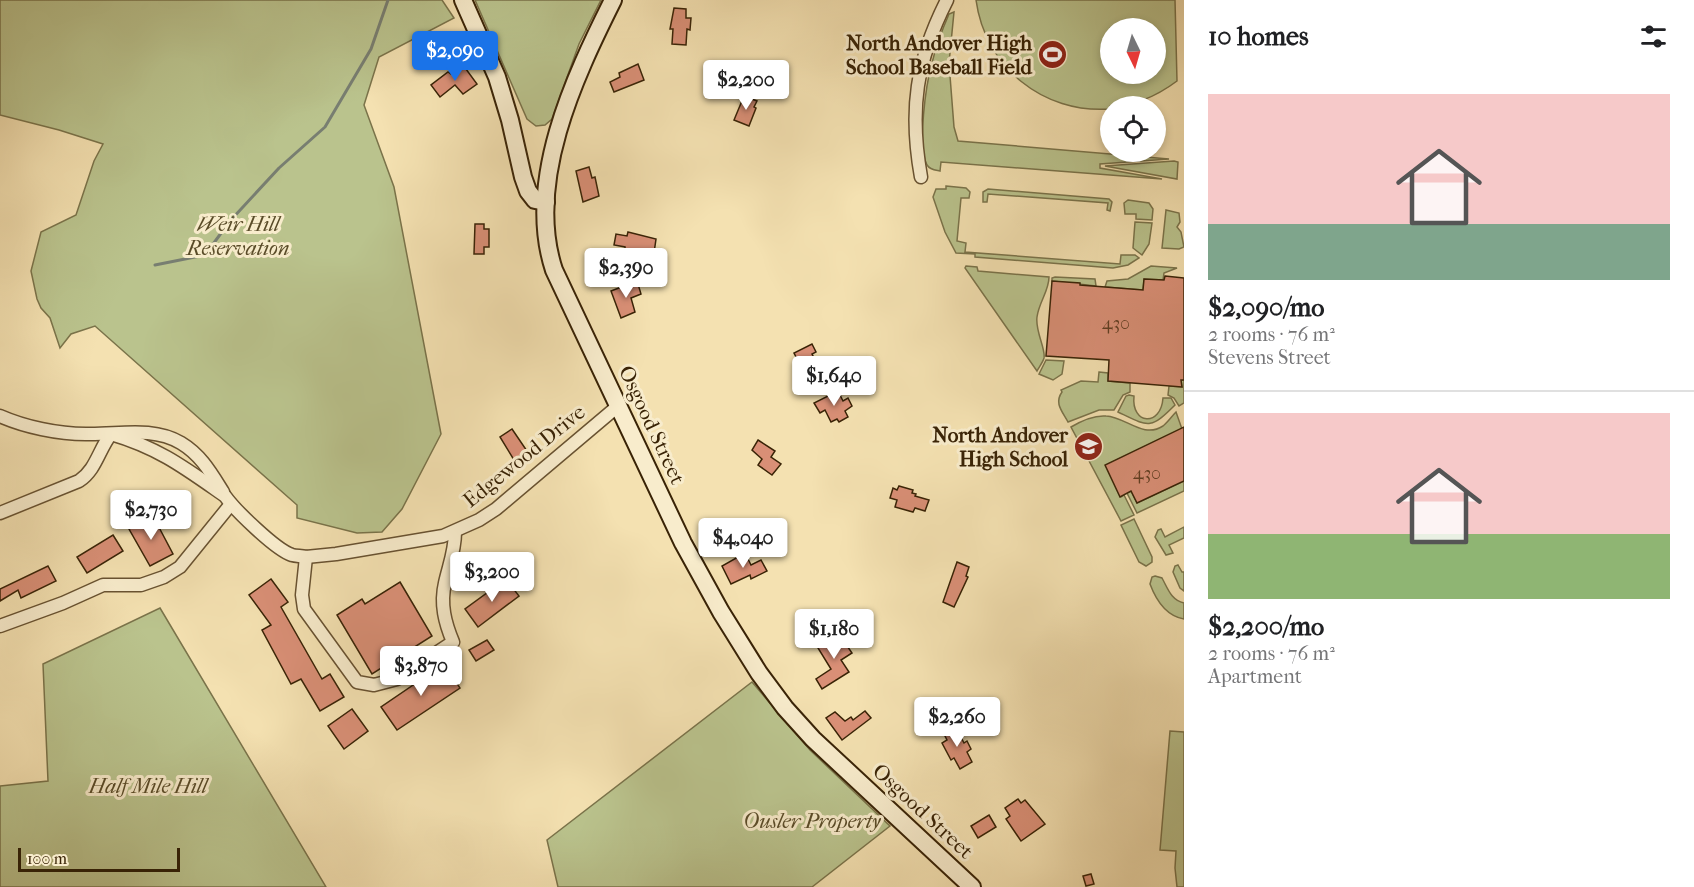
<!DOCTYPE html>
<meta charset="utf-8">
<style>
body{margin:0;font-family:"IM FELL French Canon",serif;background:#f2f2f2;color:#202124;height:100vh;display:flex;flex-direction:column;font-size:22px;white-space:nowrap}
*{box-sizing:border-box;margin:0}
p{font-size:20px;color:#757577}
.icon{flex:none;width:33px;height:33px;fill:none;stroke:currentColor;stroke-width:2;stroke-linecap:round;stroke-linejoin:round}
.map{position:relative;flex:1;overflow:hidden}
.drawer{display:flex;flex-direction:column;background:#fff;width:510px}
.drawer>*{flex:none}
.needle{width:39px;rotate:175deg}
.tools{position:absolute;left:1100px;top:18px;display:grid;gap:12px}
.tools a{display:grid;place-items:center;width:66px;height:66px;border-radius:50%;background:#fff;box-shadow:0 3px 9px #0003;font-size:30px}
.scale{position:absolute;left:18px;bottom:15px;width:162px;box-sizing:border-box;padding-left:6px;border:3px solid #392306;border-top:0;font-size:16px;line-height:21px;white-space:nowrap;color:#392306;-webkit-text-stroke:4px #f8eccc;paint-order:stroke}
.price{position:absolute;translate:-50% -51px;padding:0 14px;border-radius:6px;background:#fff;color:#222;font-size:20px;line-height:39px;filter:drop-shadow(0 2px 3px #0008)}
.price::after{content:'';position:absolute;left:50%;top:36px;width:18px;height:14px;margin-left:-9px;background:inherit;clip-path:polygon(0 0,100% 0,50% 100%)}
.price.selected{background:#1a73e8;color:#fff}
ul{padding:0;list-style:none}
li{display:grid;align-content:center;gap:12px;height:318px;padding:0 24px}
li+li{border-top:2px solid #e0e0e0}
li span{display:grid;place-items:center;height:186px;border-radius:0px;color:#555}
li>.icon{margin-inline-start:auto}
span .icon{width:108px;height:108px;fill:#fffc;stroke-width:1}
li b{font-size:26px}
h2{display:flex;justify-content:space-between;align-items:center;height:72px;padding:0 24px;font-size:26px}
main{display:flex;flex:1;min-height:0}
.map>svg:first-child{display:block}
</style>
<main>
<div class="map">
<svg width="1184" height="887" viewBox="0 0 1184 887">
<rect width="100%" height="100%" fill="#f4e1b1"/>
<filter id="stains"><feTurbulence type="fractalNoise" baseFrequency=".00333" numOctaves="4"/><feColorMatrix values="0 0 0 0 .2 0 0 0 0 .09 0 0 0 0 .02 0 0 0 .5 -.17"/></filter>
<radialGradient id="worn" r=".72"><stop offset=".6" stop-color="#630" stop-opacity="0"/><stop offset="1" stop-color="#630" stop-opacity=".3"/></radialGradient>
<g fill="#bac38d" stroke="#7a734a" stroke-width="1.5" fill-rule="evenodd">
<path d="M0 0H442L454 18 379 57 364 105 394 187 441 434 402 509 382 532 357 533 297 518V505L95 326 71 334 60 348 50 318 41 308 37 299 31 271 41 232 76 215 94 161 103 144 59 130 0 115Z"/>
<path d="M475 0H601L579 44 552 119 545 125 536 126 527 119Z"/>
<path d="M976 0H1175L1177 81C1157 96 1135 106 1110 106V109C1043 114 985 67 976 0ZM1110 28H1155V74H1110Z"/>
<path d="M954 12 949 63 954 127 958 141 1169 159 1100 164V168L1162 179 941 162 940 171C935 170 930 170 927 165 917 146 926 84 932 63 936 46 942 30 949 14Z"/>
<path d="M1174 161 1178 162 1177 179 1105 166Z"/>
<path d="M946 186 966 188 970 192 969 198H961L957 241 966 243 965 252 1120 264 1121 255H1135L1139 258 1128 265 1113 268 975 257V254L956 253 945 232 933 197 936 189H946Z"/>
<path d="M988 189 1109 199 1112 202 1110 211 1107 210 1108 203 988 194 987 202H983V192Z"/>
<path d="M1128 200 1149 203 1153 209 1152 220 1136 219V214H1125L1124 203Z"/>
<path d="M1166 210 1179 213 1180 222 1177 227 1181 232 1184 247 1179 249 1162 248Z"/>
<path d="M1135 222 1152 223 1149 244 1142 255 1133 248Z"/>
<path d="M966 266 977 267 978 271 1049 277C1049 291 1039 302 1037 317 1035 331 1046 349 1044 358 1043 362 1039 367 1037 371L965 268Z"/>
<path d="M1151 266 1177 268 1164 273 1163 280 1144 279 1143 290 1105 287 1107 281 1128 279Z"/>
<path d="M1055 277 1095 279 1096 286 1052 281V278Z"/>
<path d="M1046 360 1064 361 1062 374 1053 380 1039 374Z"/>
<path d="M1099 372 1108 373V381L1130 383V392L1123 395 1114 410H1099L1068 422C1062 411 1054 403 1062 392L1061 390 1081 381 1098 382Z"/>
<path d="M1181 380H1184V403L1179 406 1174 398 1168 395 1169 386 1182 387Z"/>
<path d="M1129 395 1134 396C1131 425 1161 427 1163 398H1171L1175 405C1150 430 1149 427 1118 412L1126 396Z"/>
<path d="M1176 412 1182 429 1106 465 1121 497 1124 495 1134 515 1121 521 1071 427C1081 421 1094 415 1106 416 1126 417 1143 439 1163 426 1168 422 1172 416 1176 412Z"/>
<path d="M1184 481V491L1137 513 1127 493 1131 491 1137 503Z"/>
<path d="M1134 519 1152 557V562L1146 566 1139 562 1121 525Z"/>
<path d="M1184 527V538L1169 545 1173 553 1166 555 1155 537 1158 530 1161 529 1165 537Z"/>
<path d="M1178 565 1182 572H1184V591L1180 588 1173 572 1175 566Z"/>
<path d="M1155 576 1162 578C1168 589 1171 600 1184 603V619C1166 616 1156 600 1150 584L1152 577Z"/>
<path d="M160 608 326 887H0V786L48 781 43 664Z"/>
<path d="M752 682 810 750 890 826 812 887H558L547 840Z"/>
<path d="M1170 731 1184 732V887H1177L1175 868 1176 851 1160 850Z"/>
</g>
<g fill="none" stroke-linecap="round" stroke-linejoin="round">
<path stroke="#787e71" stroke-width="3" d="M155 265 205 255 230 221 279 168 325 127 371 49 388 0"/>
</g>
<g fill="#d98f76" stroke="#392306" stroke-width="1.5">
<path d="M674 8 686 9V18H691L690 30 687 29 686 45 672 44 673 29H670Z"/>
<path d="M440 39 447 49 435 58 428 48Z"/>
<path d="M638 64 644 80 614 92 610 82 620 77 619 73Z"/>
<path d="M463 65 477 84 463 94 455 85 440 97 431 85 448 72 451 74Z"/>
<path d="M744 96 757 101 754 107 756 108 749 126 734 120Z"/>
<path d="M589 167 592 178 595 177 599 196 583 202 576 171Z"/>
<path d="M475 224H484V229H489V247H484V254H474Z"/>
<path d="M628 232 656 239 654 253 625 249V247L614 245 616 234 627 236Z"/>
<path d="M1165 276 1184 278V380H1181L1182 387 1108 381 1109 360 1046 356 1052 281 1080 283V285L1143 290 1144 279 1164 280Z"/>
<path d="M638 284 641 294 631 298 635 312 621 318 611 291 624 286 625 289Z"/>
<path d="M812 344 816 352 812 354 818 365 804 372 794 353Z"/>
<path d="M838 391 843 401 848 398 852 406 845 411 848 417 839 422 837 419 831 422 825 410 820 413 814 403Z"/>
<path d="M1184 427V481L1137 503 1131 491 1120 497 1105 465Z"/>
<path d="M512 429 527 451 514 460 500 437Z"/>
<path d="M758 440 775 451 771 457 781 464 772 475 758 465 762 459 752 450Z"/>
<path d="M899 486 913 490 912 493 916 494 915 496 929 500 925 511 915 508 913 512 895 507 897 500 890 498 893 488 897 490Z"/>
<path d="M153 516 173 554 150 566 129 529Z"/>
<path d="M113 535 123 551 87 573 77 557Z"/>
<path d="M745 553 751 565 761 560 767 571 751 579 750 575 731 584 722 566Z"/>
<path d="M957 562 969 567 966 576 968 577 954 607 943 602Z"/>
<path d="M48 566 56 581 21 598 18 590 0 601V589Z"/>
<path d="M271 579 288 602 281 607 322 679 330 674 344 697 320 711 301 679 291 684 262 630 271 625 249 595Z"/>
<path d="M506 579 519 596 478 627 465 609Z"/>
<path d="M400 582 432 636 372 674 337 615 362 599 365 604Z"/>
<path d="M839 634 852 653 841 660 849 672 822 689 816 679 831 669 818 648Z"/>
<path d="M487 640 494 650 476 661 469 650Z"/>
<path d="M444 664 460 688 397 730 381 707Z"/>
<path d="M352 709 368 731 344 749 328 726Z"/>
<path d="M865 711 871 718 842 740 826 718 835 712 845 721 851 717 853 720Z"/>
<path d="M956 728 964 743 967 741 971 749 967 752 972 762 960 769 954 758 951 760 942 743 947 740 944 734Z"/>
<path d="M1018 799 1021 803 1025 800 1045 824 1021 841 1006 819 1010 816 1005 808Z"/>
<path d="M989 815 996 827 978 838 971 826Z"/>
<path d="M1091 874 1094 884 1086 886 1083 876Z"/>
</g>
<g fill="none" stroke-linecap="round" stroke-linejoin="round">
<defs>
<g id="street">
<path d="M921 177C909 110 916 61 947 0"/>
<path d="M0 416C25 427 58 434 86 434 118 435 152 426 181 443 201 455 211 473 223 492"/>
<path d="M111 434C159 448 185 468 225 496 235 510 276 550 292 555 296 556 301 556 306 557L336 554 443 536 479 520 496 509 618 406"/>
<path d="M0 513 79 481C96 470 99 449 111 434"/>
<path d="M306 557 302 595 304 609 357 682 374 685 397 679 453 642C445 623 440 604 445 583 449 565 455 551 455 532"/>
<path d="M0 626 63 603 103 585H141L164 577 180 567 231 504"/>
</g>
<g id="secondary">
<path d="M463 0 497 77 510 120 523 177 528 191 535 200 546 202"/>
<path d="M613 0C574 78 525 182 554 270L683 543 721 612 759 673 785 708 813 739 972 887"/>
</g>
</defs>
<use href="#street" stroke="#685231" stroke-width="15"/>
<use href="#secondary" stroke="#392306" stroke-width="20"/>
<use href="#street" stroke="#f8eccc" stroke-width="12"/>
<use href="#secondary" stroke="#f8eccc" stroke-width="16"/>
</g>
<defs>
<symbol id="stadium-disc" viewBox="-11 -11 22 22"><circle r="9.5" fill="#8f2418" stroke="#f8eccc"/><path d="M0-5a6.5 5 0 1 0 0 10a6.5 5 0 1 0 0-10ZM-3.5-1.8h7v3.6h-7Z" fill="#fff"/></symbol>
<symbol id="school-disc" viewBox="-11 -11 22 22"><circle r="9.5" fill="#8f2418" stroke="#f8eccc"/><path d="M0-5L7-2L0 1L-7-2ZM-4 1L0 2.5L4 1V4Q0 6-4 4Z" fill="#fff"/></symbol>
</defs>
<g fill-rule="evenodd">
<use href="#stadium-disc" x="1036" y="38" width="33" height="33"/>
<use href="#school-disc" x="1072" y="430" width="33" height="33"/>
</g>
<g text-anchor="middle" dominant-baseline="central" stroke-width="6" stroke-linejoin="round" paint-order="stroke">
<g font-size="18" fill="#613e22">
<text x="1116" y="323">430</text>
<text x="1147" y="473">430</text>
</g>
<g font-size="21" font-weight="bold" fill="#392306" stroke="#f8eccc" text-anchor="end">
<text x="1032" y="43">North Andover High<tspan x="1032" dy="24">School Baseball Field</tspan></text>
<text x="1068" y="435">North Andover<tspan x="1068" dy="24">High School</tspan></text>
</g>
<g font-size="21" font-style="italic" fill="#594b28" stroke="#f8eccc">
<text x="238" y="224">Weir Hill<tspan x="238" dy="24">Reservation</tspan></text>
<text x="148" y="786">Half Mile Hill</text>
<text x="812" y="821">Ousler Property</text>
</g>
<g font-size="21" fill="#392306" stroke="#f8eccc">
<text transform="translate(652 425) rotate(65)">Osgood Street</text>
<text transform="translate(524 456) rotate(-39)">Edgewood Drive</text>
<text transform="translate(923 811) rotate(43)">Osgood Street</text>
</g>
</g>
<rect width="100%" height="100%" filter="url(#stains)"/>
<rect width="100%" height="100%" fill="url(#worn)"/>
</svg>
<div class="tools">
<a><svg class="needle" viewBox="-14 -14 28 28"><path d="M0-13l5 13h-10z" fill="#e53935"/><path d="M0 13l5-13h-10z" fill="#757577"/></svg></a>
<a><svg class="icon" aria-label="locate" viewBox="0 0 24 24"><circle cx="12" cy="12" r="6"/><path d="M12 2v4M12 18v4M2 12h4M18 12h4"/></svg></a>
</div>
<div class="scale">100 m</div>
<b class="price selected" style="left:455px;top:82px">$2,090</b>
<b class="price" style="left:746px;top:111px">$2,200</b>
<b class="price" style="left:626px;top:299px">$2,390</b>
<b class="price" style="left:834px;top:407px">$1,640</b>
<b class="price" style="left:151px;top:541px">$2,730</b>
<b class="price" style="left:743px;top:569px">$4,040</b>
<b class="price" style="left:492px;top:603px">$3,200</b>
<b class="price" style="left:834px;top:660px">$1,180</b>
<b class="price" style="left:421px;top:697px">$3,870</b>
<b class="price" style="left:957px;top:748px">$2,260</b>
</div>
<section class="drawer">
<h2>10 homes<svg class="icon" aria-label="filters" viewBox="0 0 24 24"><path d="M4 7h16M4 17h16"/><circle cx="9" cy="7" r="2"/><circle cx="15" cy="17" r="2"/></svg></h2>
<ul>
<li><span style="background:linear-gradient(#f6c9c9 70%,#7fa58c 0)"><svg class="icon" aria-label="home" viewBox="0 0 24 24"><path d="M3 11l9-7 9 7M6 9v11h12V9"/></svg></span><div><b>$2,090/mo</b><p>2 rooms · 76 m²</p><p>Stevens Street</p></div></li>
<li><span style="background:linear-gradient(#f6c9c9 65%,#8fb573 0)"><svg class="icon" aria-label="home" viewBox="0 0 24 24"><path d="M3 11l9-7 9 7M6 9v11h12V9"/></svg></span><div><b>$2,200/mo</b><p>2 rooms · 76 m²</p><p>Apartment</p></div></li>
</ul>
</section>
</main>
